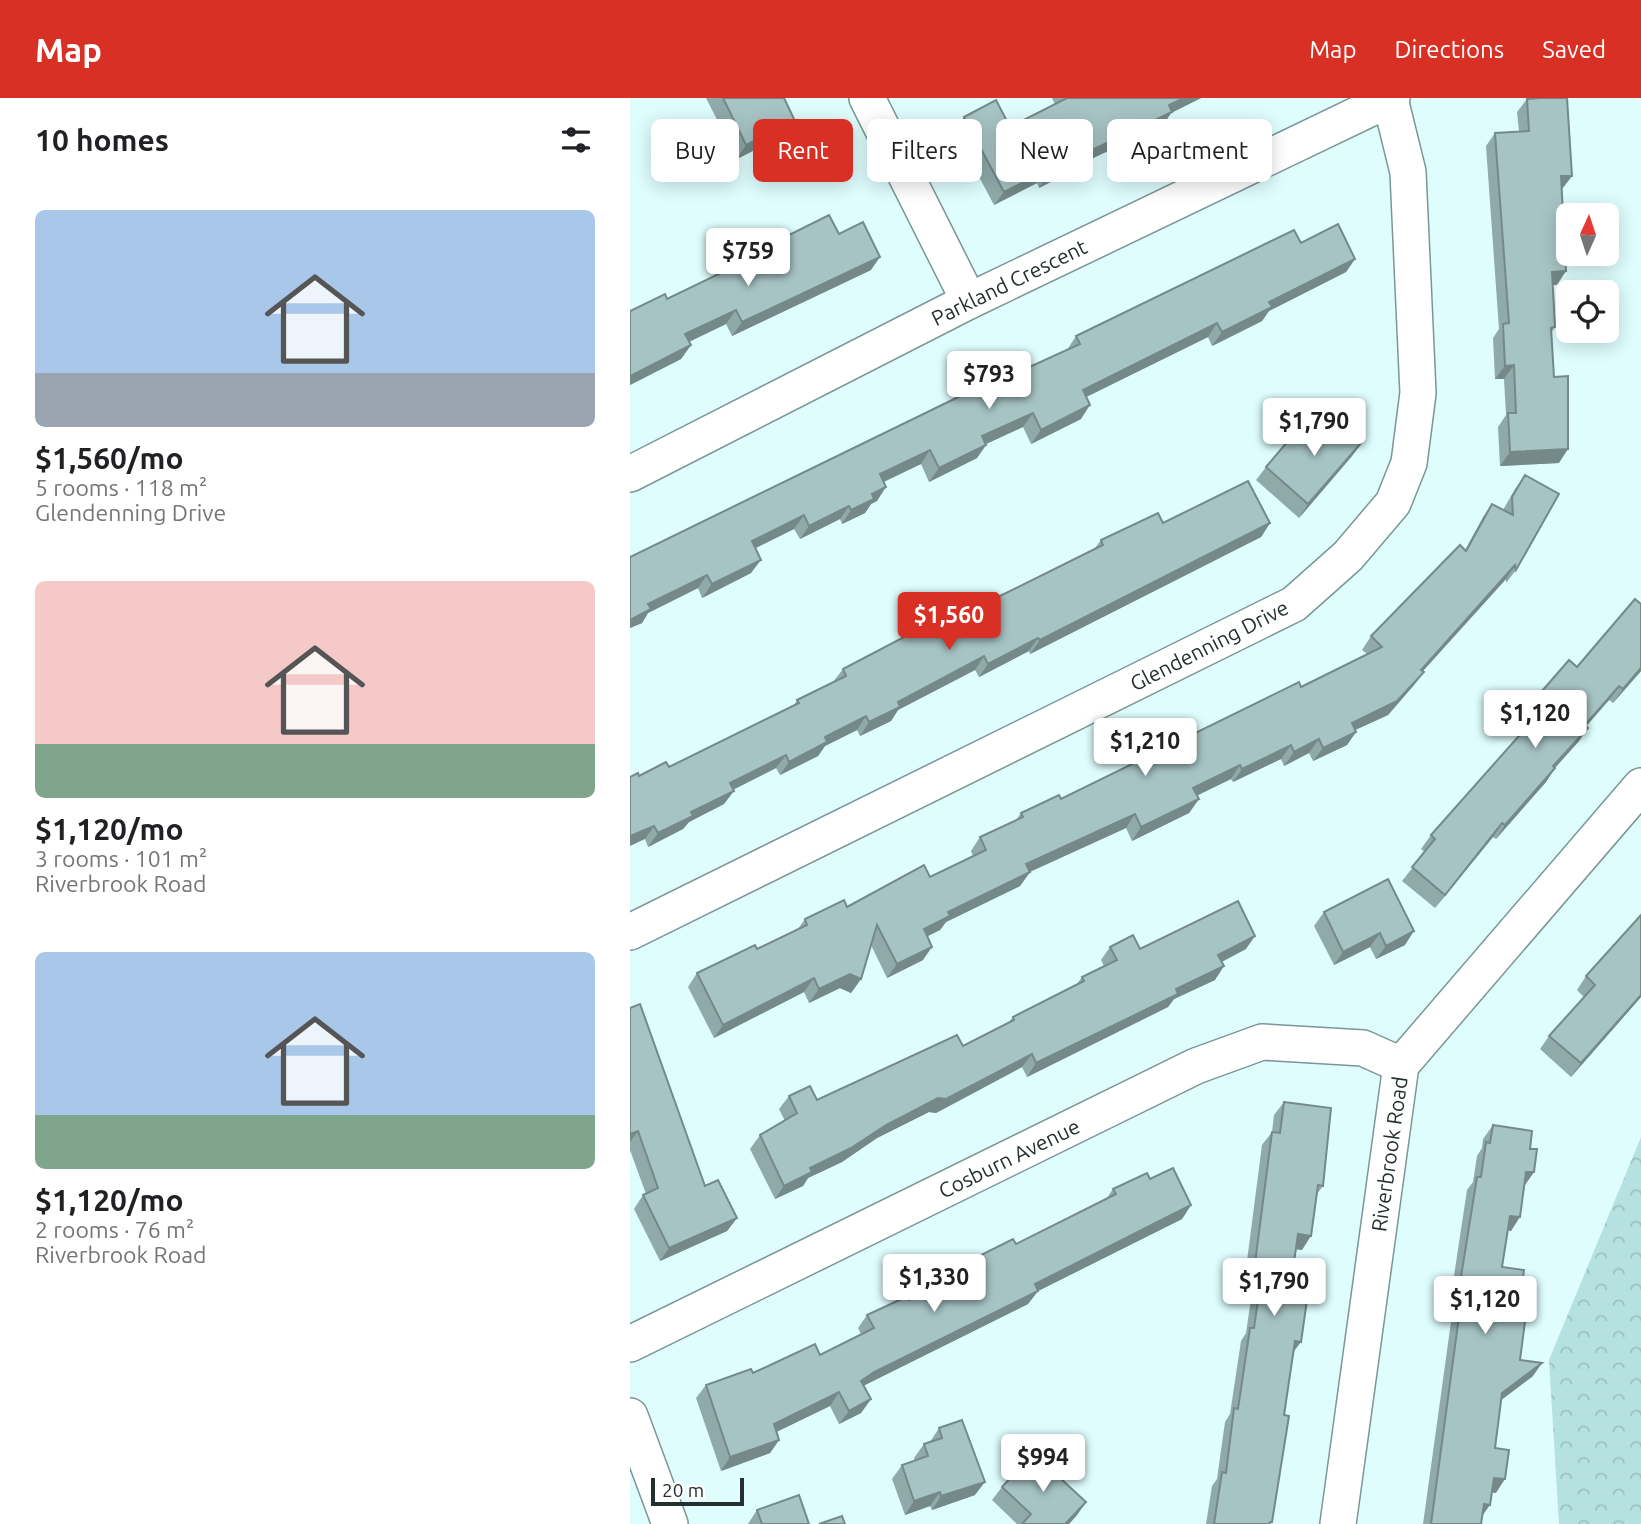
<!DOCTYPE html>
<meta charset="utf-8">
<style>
body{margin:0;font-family:Ubuntu,sans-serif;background:#f6f6f6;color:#202124;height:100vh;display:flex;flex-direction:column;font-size:26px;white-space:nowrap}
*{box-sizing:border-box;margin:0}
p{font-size:23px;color:#757577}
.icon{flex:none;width:38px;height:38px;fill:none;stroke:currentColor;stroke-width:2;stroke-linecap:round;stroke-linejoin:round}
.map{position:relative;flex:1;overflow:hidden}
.drawer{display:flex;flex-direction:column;background:#fff;width:630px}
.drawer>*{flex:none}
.guide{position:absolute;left:21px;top:21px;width:665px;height:63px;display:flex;gap:14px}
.needle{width:46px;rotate:3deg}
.buttons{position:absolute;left:926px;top:105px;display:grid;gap:14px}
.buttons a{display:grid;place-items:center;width:63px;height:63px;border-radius:10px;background:#fff;box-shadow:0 4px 18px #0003;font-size:35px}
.scale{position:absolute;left:21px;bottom:18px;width:93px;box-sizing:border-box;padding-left:7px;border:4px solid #242f2f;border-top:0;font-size:19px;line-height:24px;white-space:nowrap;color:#242f2f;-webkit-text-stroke:5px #fff;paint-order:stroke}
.price{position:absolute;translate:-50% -60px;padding:0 16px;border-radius:7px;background:#fff;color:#222;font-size:23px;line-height:46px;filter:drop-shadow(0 2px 4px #0008)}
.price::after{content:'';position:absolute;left:50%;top:42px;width:21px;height:16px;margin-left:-10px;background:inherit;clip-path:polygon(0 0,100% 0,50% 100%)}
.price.current{background:#d93025;color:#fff}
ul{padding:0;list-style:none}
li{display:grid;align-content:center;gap:14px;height:371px;padding:0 35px}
li span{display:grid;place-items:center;height:217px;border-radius:10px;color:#555}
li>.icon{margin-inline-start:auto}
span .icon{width:126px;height:126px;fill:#fffc;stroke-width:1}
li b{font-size:30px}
h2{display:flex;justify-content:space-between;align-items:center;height:84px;padding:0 35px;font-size:30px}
.chip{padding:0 24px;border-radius:10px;background:#fff;box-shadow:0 4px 18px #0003;font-size:24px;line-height:63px}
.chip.current{background:#d93025;color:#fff}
header{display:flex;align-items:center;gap:42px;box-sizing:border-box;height:98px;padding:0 35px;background:#d93025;color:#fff}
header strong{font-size:33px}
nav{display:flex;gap:38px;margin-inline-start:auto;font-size:24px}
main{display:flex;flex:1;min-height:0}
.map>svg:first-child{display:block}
</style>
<header>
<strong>Map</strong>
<nav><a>Map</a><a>Directions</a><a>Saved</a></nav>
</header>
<main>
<section class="drawer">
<h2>10 homes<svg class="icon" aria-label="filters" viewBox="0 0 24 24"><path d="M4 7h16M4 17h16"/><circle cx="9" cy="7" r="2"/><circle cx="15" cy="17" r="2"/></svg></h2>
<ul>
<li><span style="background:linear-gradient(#a9c7e8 75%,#9aa5b1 0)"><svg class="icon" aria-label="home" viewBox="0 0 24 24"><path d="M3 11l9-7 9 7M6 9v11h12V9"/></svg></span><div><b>$1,560/mo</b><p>5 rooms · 118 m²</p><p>Glendenning Drive</p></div></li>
<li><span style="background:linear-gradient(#f6c9c9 75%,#7fa58c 0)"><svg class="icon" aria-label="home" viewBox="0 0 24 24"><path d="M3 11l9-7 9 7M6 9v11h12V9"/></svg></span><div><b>$1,120/mo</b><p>3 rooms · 101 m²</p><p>Riverbrook Road</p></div></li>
<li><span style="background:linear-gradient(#a9c7e8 75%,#7fa58c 0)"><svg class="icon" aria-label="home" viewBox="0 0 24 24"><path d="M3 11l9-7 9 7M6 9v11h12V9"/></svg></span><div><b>$1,120/mo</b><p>2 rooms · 76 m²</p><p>Riverbrook Road</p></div></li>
</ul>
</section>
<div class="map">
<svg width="1011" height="1426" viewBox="0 0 1011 1426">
<defs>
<pattern id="park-crowns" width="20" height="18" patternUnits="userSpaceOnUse" patternTransform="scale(1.75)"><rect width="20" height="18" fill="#b5e1e1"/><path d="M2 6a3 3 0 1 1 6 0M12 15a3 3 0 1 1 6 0" fill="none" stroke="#9cc1c1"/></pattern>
</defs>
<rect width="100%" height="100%" fill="#dffdfd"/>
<path fill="url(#park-crowns)" d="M1011 1039V1426H929L919 1262Z"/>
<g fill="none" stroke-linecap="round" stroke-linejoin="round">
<defs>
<g id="minor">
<path d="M237 0 339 203"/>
<path d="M0 376 339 203 762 0"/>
<path d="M0 834 664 506 718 458 763 405 779 365 788 295 778 74 760 1"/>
<path d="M0 1246 566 968 632 944 733 950 771 967"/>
<path d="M0 1318 40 1426"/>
<path d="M708 1426 771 967 1011 688"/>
</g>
</defs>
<use href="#minor" stroke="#7a9697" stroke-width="38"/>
<use href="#minor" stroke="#fff" stroke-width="35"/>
</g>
<g fill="#90a9a9">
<path d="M76 0H154L156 36 107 61Z"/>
<path d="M422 0H571L541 15 533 27 442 70 438 75 409 90 407 85 364 107 324 32 334 19 380 29 425 6Z"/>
<path d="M897 1 942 78 932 91 927 187H922L925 229 921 235 929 365 870 368 868 329 876 317 874 281H865L863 240 869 231 856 48 865 35 889 33 887 14Z"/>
<path d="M209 136 241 172 102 238 96 226 59 244 61 247 51 261 0 287V213L37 201 143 151 149 142Z"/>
<path d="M671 145 725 161 716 174 639 213 632 223 582 248 578 239 456 299 451 321 401 346 393 329 356 346V347L347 360 299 384 291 366 254 384 247 403 241 406 235 415 212 426 210 421 170 441 164 431 126 450 121 475 72 500 68 490 18 515 12 525 0 530V459L349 288 353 283 393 272 437 252 446 238Z"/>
<path d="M682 340 732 344 722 358 669 420 626 382 636 369Z"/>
<path d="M895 377 886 472 876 485V481L793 573 794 574 784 587 758 617 725 632 726 634 717 647 683 663 679 655 654 668 651 661 603 684 601 681 567 697 569 701 559 715 502 743 496 730 400 774 390 788 316 824 310 832 297 838 293 862 257 880 241 847 231 881 221 895 210 890 179 905 174 894 84 940 58 889 67 875 127 851 168 831 175 821 217 809 300 779 343 758 341 753 350 739 386 722 391 715 431 701 671 589 737 556 732 552 741 538 835 452 853 419 862 406 873 412 885 391Z"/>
<path d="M533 425H640L631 439 400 556 399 553 349 579 345 572 268 612 261 623 230 638 227 632 195 648 188 658 150 677 146 670 103 692 94 706 59 724 53 731 18 749 15 741 9 678 39 669 163 609 167 602 203 584 213 571 339 509 368 499 465 450 471 442Z"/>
<path d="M947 569 1011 573 983 605 979 602 956 628 949 643 925 670 916 684 866 741 863 739 805 810 772 783 795 754 791 751 801 737 892 635 886 630 903 608 902 607 912 593Z"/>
<path d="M758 781 775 847 746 861 740 849 704 867 684 828 694 814Z"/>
<path d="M480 849 510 851H616L592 864 585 882 544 901 538 909 397 979 392 969 306 1015 299 1014 247 1040 212 1064 178 1080 173 1088 145 1101 120 1051 130 1037 155 1023 149 1011 159 998 187 1002 333 948 378 925 383 919 447 886 452 879 474 868 471 862Z"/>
<path d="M956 878 1011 899 941 979 910 951 919 938 954 899 947 892Z"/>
<path d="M0 910 75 1088 107 1120 97 1133 30 1163 4 1111 13 1097 16 1096 0 1052Z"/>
<path d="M654 1004 693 1088 687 1096 672 1152 666 1151 659 1199 663 1254 641 1426H576L582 1388 587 1381 595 1324 600 1316 611 1243 616 1235 623 1187 614 1186 632 1047 642 1034 644 1017Z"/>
<path d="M863 1027 900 1051 904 1074 895 1087 881 1133 878 1132 872 1169 889 1208 890 1262 903 1278 871 1302 865 1350 866 1395 862 1394 853 1417 851 1426H793L821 1224H817L837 1092 843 1084 847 1058 852 1050 853 1041Z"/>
<path d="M520 1081 561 1107 552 1121 408 1193 398 1206 235 1287 234 1288 241 1301 231 1315 209 1326 200 1308 146 1334 149 1342 140 1355 91 1373 66 1300 76 1287 123 1275 190 1257 231 1236 228 1230 237 1217 279 1202 318 1181 323 1174 341 1166 345 1160 386 1146 477 1100 483 1091Z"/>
<path d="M309 1330 345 1397 302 1412 300 1408 275 1417 262 1381 272 1367 285 1363 284 1360 294 1346 300 1344Z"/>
<path d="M372 1389 456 1404 447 1417 439 1426H387L362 1402Z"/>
<path d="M127 1412 179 1426H118Z"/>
</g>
<g fill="#758989">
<path d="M554 0H571L541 15 533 27 442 70 438 75 409 90 418 76 447 59Z"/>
<path d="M165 23 156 36 107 61 116 47Z"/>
<path d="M417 72 407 85 364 107 374 94Z"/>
<path d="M931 78H942L932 91Z"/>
<path d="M250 159 241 172 102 238 112 224Z"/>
<path d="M725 161 716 174 639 213 632 223 582 248 592 234 639 204Z"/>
<path d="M936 173 927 187 912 188 922 174Z"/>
<path d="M106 212 96 226 46 250 55 236Z"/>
<path d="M587 225 578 239 444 305 453 292Z"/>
<path d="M61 247 51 261 0 287V278Z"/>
<path d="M884 267 874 281H865L875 268Z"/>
<path d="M460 307 451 321 401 346 411 332Z"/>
<path d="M403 315 393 329 343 352 352 338Z"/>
<path d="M732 344 722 358 669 420 678 406Z"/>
<path d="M356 347 347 360 299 384 309 370Z"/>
<path d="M938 351 929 365 870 368 880 354Z"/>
<path d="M300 352 291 366 240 390 250 376Z"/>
<path d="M256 389 247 403 241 406 235 415 212 426 221 412 242 396Z"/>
<path d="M219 408 210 421 170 441 179 428Z"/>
<path d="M174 417 164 431 113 456 122 443Z"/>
<path d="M640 425 631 439 400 556 410 542Z"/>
<path d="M131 462 121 475 72 500 82 486Z"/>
<path d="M885 467 876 481 782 585 791 572Z"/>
<path d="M77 477 68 490 18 515 12 525 0 530V522L18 506Z"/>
<path d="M408 540 399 553 349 579 358 566Z"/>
<path d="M354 558 345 572 268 612 261 623 230 638 239 624 268 604Z"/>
<path d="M1011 570V573L983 605 993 591Z"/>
<path d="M794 574 784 587 758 617 712 638 722 625Z"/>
<path d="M989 588 979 602 945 641 955 627Z"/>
<path d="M236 618 227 632 195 648 188 658 150 677 159 664 195 639Z"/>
<path d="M958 630 949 643 914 682 923 668Z"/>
<path d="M726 634 717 647 683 663 693 650Z"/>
<path d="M689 641 679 655 654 668 664 654Z"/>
<path d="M661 647 651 661 603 684 612 671Z"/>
<path d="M156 657 146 670 90 698 100 685Z"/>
<path d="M610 667 601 681 554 704 563 690Z"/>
<path d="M925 670 916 684 866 741 875 727Z"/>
<path d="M104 693 94 706 59 724 53 731 18 749 28 735 61 714Z"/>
<path d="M569 701 559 715 502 743 511 729Z"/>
<path d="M505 716 496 730 386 780 396 766Z"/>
<path d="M872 725 863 739 805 810 815 797Z"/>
<path d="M24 728 15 741 0 748V738Z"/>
<path d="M400 774 390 788 316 824 310 832 284 845 294 831 318 814Z"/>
<path d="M784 833 775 847 746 861 756 848Z"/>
<path d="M750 835 740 849 704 867 713 854Z"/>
<path d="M625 838 616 851 579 870 588 857Z"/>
<path d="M302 849 293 862 257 880 267 866Z"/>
<path d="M594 868 585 882 544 901 538 909 397 979 406 965 546 891Z"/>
<path d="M220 876 231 881 221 895 210 890 179 905 189 891Z"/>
<path d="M184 880 174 894 84 940 93 927Z"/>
<path d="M1011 897V899L941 979 951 965Z"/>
<path d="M402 956 392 969 306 1015 299 1014 247 1040 212 1064 178 1080 173 1088 145 1101 154 1088 180 1070 256 1027 308 1000Z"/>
<path d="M8 1033 0 1044V1036Z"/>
<path d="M896 1074H904L894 1088Z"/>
<path d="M561 1107 552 1121 408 1193 398 1206 235 1287 221 1296 231 1283 244 1274 405 1186Z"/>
<path d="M880 1118 890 1119 881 1133 870 1131Z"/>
<path d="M107 1120 97 1133 30 1163 39 1150Z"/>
<path d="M668 1136 681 1138 672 1152 658 1150Z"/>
<path d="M624 1173 632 1174 623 1187 614 1186Z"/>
<path d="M826 1210 830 1211 821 1224H817Z"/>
<path d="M665 1243 671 1244 661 1257Z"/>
<path d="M912 1265 903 1278 862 1309 872 1295Z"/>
<path d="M209 1294 200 1308 134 1340 144 1326Z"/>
<path d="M241 1301 231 1315 209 1326 219 1313Z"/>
<path d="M149 1342 140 1355 91 1373 100 1359Z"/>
<path d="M864 1380 875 1381 866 1395 854 1393Z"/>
<path d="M355 1384 345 1397 302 1412 311 1398Z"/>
<path d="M310 1394 300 1408 275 1417 284 1403Z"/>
<path d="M456 1404 447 1417 439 1426H435Z"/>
<path d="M854 1406 860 1407 850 1421Z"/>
</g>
<g fill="#a7c4c4" stroke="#758989" stroke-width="2">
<path d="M93 0H154L165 23 116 47Z"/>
<path d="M437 0H554L539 7 542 14 447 59 448 61 418 76 417 72 374 94 334 19 366 2 380 29Z"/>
<path d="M911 0H937L942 78H931L936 173 922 174 925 229 921 230 924 279 938 278V351L880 354 878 315H886L884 267 875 268 873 226 879 225 865 35 899 33 897 1Z"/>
<path d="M199 117 209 136 233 124 250 159 112 224 106 212 55 236 61 247 0 278V213L35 196 37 201 151 146 149 142Z"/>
<path d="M708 126 725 161 639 204 642 209 592 234 587 225 453 292 460 307 411 332 403 315 352 338 356 347 309 370 300 352 250 376 256 389 242 396 244 401 221 412 219 408 179 428 174 417 122 443 131 462 82 486 77 477 18 506 21 511 0 522V459L355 286 353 283 390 266 393 272 450 246 446 238 664 132 671 145Z"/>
<path d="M701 317 732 344 678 406 636 369 670 329 682 340Z"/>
<path d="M895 377 929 396 886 472 885 467 791 572 794 574 767 603 722 625 726 634 693 650 689 641 664 654 661 647 612 671 610 667 563 690 569 701 511 729 505 716 396 766 400 774 318 814 320 818 294 831 302 849 267 866 247 827 231 881 220 876 189 891 184 880 93 927 67 875 125 847 127 851 177 827 175 821 214 802 217 809 294 767 300 779 356 752 350 739 393 719 391 715 429 697 431 701 669 584 671 589 752 549 741 538 830 447 836 453 862 406 883 417 882 399Z"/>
<path d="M618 383 640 425 410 542 408 540 358 566 354 558 268 604 270 609 239 624 236 618 195 639 197 644 159 664 156 657 100 685 104 693 61 714 63 718 28 735 24 728 0 738V679L8 675 9 678 36 664 39 669 169 605 167 602 216 578 213 571 337 506 339 509 366 495 368 499 473 447 471 442 528 415 533 425Z"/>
<path d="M1005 501 1011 506V570L993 591 989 588 955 627 958 630 923 668 925 670 875 727 872 725 815 797 782 769 805 741 801 737 903 622 896 616 914 595 912 593 939 562 947 569Z"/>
<path d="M758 781 784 833 756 848 750 835 713 854 694 814Z"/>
<path d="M608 803 625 838 588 857 594 868 546 891 548 896 406 965 402 956 316 1001 308 1000 256 1027 221 1050 180 1070 182 1074 154 1088 130 1037 167 1015 159 998 180 988 187 1002 327 937 333 948 384 922 383 919 454 883 452 879 487 862 480 849 503 837 510 851Z"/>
<path d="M1011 817V897L951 965 919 938 965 887 956 878Z"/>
<path d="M10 906 75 1088 88 1082 107 1120 39 1150 13 1097 28 1090 8 1033 0 1036V910Z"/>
<path d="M654 1004 701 1010 693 1088 688 1087 681 1138 668 1136 659 1199 677 1202 671 1244 665 1243 654 1317 659 1318 642 1424H640L639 1426H584L592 1374 596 1375 604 1310 608 1311 620 1230H624L632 1174 624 1173 642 1034 650 1035Z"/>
<path d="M863 1027 902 1033 900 1051H907L904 1074H896L890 1119 880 1118 872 1169 894 1172 889 1208H897L890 1262 912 1265 872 1295 865 1350 879 1352 875 1381 864 1380 860 1407 854 1406 851 1426H801L830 1211 826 1210 847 1079H851L856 1044 860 1045Z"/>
<path d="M543 1070 561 1107 405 1186 408 1193 244 1274 231 1283 241 1301 219 1313 209 1294 144 1326 149 1342 100 1359 76 1287 121 1271 123 1275 185 1246 190 1257 244 1230 237 1217 278 1198 279 1202 325 1178 323 1174 346 1163 345 1160 383 1141 386 1146 486 1096 483 1091 517 1075 520 1081Z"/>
<path d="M332 1322 355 1384 311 1398 310 1394 284 1403 272 1367 298 1358 294 1346 312 1340 309 1330Z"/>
<path d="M403 1355 456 1404 435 1426H392L401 1416 372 1389Z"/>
<path d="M169 1397 179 1426H132L127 1412Z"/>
<path d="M212 1418 215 1426H189Z"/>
</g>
<g text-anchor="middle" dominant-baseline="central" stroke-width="7" stroke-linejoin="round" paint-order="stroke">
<g font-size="21" fill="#242f2f" stroke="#fff">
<text transform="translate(379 184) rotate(-26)">Parkland Crescent</text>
<text transform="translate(579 547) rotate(-27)">Glendenning Drive</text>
<text transform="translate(759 1056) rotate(-82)">Riverbrook Road</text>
<text transform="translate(379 1060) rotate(-26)">Cosburn Avenue</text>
</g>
</g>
</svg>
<div class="buttons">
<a><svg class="needle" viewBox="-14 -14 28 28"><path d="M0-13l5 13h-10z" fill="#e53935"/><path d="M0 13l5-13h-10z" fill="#757577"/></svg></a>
<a><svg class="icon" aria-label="locate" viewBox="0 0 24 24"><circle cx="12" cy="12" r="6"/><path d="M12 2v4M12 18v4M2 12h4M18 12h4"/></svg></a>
</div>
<div class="scale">20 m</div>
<b class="price" style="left:118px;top:190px">$759</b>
<b class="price" style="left:359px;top:313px">$793</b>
<b class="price" style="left:684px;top:360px">$1,790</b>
<b class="price current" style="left:319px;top:554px">$1,560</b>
<b class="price" style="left:905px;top:652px">$1,120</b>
<b class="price" style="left:515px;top:680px">$1,210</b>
<b class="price" style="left:304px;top:1216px">$1,330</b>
<b class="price" style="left:644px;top:1220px">$1,790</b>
<b class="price" style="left:855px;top:1238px">$1,120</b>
<b class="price" style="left:413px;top:1396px">$994</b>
<div class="guide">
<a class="chip">Buy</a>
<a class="chip current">Rent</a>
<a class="chip">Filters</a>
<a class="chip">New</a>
<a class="chip">Apartment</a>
</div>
</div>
</main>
